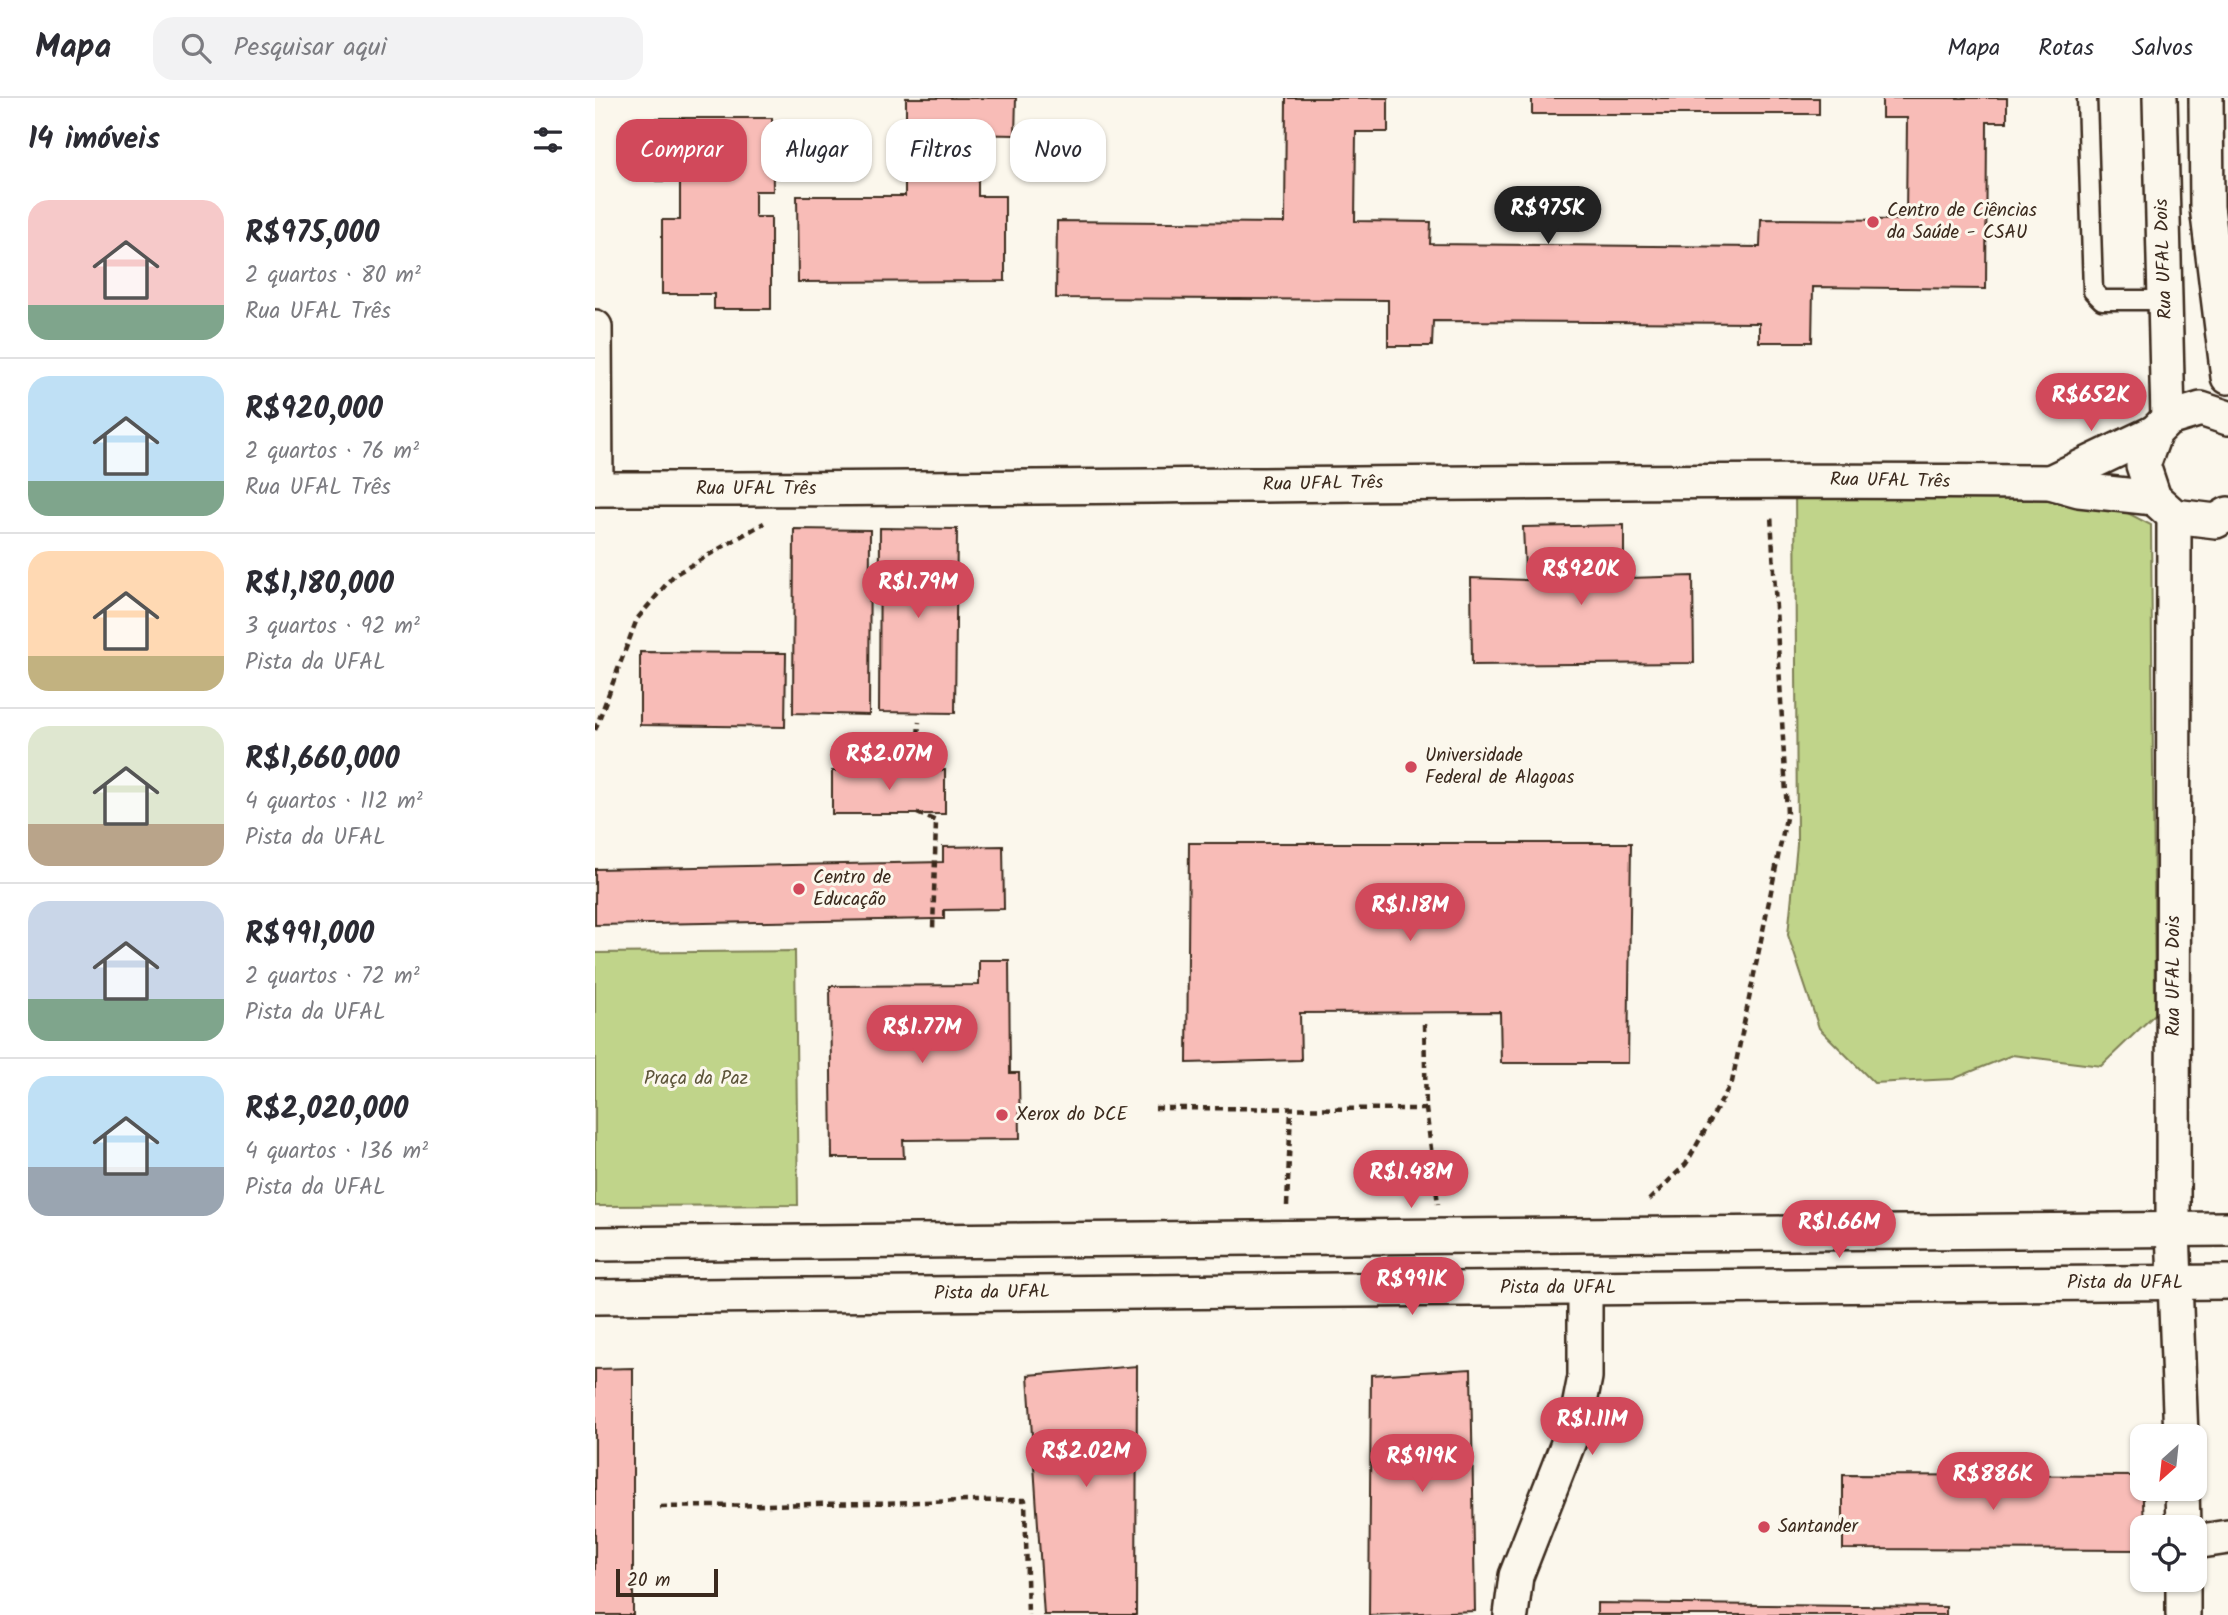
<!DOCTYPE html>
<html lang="pt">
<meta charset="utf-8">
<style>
body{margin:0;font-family:Kalam,sans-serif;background:#f2f2f3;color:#2b2b33;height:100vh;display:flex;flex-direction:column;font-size:26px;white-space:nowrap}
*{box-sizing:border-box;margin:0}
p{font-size:23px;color:#7c7c81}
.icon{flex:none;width:38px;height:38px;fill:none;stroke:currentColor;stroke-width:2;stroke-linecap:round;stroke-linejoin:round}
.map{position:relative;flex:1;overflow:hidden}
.details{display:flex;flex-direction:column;background:#fff;width:595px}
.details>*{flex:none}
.top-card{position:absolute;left:21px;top:21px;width:665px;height:63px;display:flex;gap:14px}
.needle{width:46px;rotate:207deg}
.controls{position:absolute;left:1535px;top:1326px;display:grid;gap:14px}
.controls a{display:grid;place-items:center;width:77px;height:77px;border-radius:14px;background:#fff;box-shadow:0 2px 5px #0004;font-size:35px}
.scale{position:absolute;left:21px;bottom:18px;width:102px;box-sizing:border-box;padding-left:7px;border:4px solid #3b2a1e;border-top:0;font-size:19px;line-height:24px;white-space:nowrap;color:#3b2a1e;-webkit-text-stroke:5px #fbf7ec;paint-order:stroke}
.price{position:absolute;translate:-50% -60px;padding:0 16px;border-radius:24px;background:#d1495b;color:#fff;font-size:23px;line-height:46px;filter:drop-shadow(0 2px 4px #0008)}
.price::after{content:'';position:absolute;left:50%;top:42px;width:21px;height:16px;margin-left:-10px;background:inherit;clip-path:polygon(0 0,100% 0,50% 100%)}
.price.active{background:#222;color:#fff}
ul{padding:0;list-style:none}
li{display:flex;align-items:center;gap:21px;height:175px;padding:0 28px}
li+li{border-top:2px solid #e1e1e2}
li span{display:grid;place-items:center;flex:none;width:196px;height:140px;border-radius:21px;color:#555}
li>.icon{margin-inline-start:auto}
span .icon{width:84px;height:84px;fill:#fffc;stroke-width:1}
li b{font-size:30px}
h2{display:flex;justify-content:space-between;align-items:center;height:84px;padding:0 28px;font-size:30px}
.chip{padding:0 24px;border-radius:21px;background:#fff;box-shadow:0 2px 5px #0004;font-size:24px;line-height:63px}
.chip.active{background:#d1495b;color:#fff}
header{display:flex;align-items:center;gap:42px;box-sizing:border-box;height:98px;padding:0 35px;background:#fff;border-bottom:2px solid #e1e1e2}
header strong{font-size:33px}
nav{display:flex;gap:38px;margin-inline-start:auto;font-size:24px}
.search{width:490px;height:63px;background:#f2f2f3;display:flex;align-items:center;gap:18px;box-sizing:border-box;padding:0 24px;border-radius:21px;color:#7c7c81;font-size:26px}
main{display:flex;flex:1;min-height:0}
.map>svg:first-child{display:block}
</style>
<header>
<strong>Mapa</strong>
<div class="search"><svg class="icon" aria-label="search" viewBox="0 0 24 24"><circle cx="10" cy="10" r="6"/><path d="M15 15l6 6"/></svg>Pesquisar aqui</div>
<nav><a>Mapa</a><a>Rotas</a><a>Salvos</a></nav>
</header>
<main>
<section class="details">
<h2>14 imóveis<svg class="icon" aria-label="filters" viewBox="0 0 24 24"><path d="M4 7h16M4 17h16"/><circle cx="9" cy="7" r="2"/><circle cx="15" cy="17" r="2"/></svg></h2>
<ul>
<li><span style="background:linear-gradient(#f6c9c9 75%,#7fa58c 0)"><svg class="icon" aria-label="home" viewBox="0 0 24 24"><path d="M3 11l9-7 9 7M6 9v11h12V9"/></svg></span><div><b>R$975,000</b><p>2 quartos · 80 m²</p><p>Rua UFAL Três</p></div></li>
<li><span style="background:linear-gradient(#bfe0f5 75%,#7fa58c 0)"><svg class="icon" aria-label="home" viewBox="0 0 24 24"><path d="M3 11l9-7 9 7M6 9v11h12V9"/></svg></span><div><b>R$920,000</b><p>2 quartos · 76 m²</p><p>Rua UFAL Três</p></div></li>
<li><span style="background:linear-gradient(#ffd9b3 75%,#c2b280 0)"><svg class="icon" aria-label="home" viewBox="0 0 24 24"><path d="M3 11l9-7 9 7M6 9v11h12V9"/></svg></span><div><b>R$1,180,000</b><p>3 quartos · 92 m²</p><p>Pista da UFAL</p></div></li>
<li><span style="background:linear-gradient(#dfe7d0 70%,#b9a48a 0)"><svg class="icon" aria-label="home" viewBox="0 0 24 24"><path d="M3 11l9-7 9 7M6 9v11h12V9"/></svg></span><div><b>R$1,660,000</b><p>4 quartos · 112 m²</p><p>Pista da UFAL</p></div></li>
<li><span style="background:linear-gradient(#c9d6e8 70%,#7fa58c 0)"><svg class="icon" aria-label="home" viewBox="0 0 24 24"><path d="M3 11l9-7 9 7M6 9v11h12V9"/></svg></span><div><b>R$991,000</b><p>2 quartos · 72 m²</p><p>Pista da UFAL</p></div></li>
<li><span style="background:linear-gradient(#bfe0f5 65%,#9aa5b1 0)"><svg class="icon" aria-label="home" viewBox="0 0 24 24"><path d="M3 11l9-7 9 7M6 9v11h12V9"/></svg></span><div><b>R$2,020,000</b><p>4 quartos · 136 m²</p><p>Pista da UFAL</p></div></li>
</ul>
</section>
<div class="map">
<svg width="1633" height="1517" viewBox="0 0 1633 1517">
<rect width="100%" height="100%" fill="#fbf7ec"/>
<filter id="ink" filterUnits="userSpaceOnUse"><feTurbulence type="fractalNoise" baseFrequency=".0143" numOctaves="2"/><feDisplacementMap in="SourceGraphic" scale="14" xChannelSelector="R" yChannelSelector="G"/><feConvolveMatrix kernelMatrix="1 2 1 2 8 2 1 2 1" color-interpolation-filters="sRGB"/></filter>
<g filter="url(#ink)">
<g fill="#c0d48a" stroke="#7e7f54" stroke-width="2">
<path d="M1200 384 1490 393 1556 427 1560 916 1506 968 1417 957 1358 981 1279 985 1224 930 1193 837 1202 746Z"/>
<path d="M200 853 203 1107 0 1108V855Z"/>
</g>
<g fill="#f8bcb7" stroke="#3b2a1e" stroke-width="2">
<path d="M311 0H421L420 37 311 35Z"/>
<path d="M691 0H793V34H761L760 123 836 124 835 146 1165 149 1166 121 1311 122 1312 20H1287V0H1412V24H1392L1391 191 1218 189 1217 244H1164V225L838 223 837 248H793V202L461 200 462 123 690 125Z"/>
<rect x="937" y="0" width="287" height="16"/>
<path d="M62 20H177L178 93H160V119H176V211H119V196H67V122H85V83H61Z"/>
<path d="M310 49H383V98H410V183L203 184 202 98H310Z"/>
<path d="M1029 427V473H1002V481L1098 478 1099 565 877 567 876 480 958 483V473H930L928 429Z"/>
<path d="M285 430 362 431 360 615 284 614Z"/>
<path d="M199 431 275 432 274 617 198 615Z"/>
<path d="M45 554 191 555 190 629 45 627Z"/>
<path d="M350 672V716H237V673Z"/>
<path d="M594 745H1036L1033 965H906L905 914 705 915 706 962 592 965Z"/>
<path d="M408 748 409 811 349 812V821H339L0 827V771L348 764V749Z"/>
<path d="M384 862H414L415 975H424L425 1041 308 1042 309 1060H237L235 888 384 887Z"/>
<path d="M542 1268 541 1517H449L433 1277Z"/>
<path d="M38 1270V1517H0V1271Z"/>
<path d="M876 1271 880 1513 774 1517 776 1277Z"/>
<path d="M1248 1377 1547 1378 1549 1430H1547V1452L1248 1451Z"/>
<path d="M1002 1505 1351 1509V1517H1002Z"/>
</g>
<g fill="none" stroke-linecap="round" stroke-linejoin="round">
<defs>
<path id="service" d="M1492 0 1498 193 1507 202H1570"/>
<g id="minor">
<path d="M1565 0 1573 321"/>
<path d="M1611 0 1612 109 1633 279"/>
<path d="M0 229 1 391"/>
<path d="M1633 320 1606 311 1573 321 1560 334 1548 367 1559 400 1579 418 1621 423 1633 416"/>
<path d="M1455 384 1560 334"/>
<path d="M0 391C485 392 970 380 1455 384L1484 392 1559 400"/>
<path d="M1579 418 1578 1132 1586 1339"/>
<path d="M0 1146 1633 1131"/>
<path d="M0 1199 1633 1184"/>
<path d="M1587 1391 1588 1430"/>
<path d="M1600 1444 1633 1439"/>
<path d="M916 1517 921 1478 981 1325 990 1279V1190"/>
<path d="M1588 1517V1482"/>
</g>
</defs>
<use href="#service" stroke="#3b2a1e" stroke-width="23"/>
<use href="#minor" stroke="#3b2a1e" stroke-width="38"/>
<g stroke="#3b2a1e" stroke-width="4.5" stroke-dasharray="7 5" stroke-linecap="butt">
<path d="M0 632 42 521 79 477 169 425"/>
<path d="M321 673 324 624"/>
<path d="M322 715 341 723 338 833"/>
<path d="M829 926 831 1011 843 1106"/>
<path d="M560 1010 831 1011"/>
<path d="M1054 1102 1091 1066 1137 984 1192 715 1176 417"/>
<path d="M692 1108 696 1011"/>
<path d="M65 1409 430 1402 433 1517"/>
</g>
<use href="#service" stroke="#fbf7ec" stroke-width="18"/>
<use href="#minor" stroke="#fbf7ec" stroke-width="33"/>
</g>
</g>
<g fill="#d1495b" stroke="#fbf7ec" stroke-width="2.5">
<circle cx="1278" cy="124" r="7"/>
<circle cx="816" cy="669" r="7"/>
<circle cx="204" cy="791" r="7"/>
<circle cx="407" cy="1017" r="7"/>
<circle cx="1169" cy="1429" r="7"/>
</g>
<g text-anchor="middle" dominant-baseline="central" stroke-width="6" stroke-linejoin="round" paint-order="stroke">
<g font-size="19" fill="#3b2a1e" stroke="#fbf7ec" text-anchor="start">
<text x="1292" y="113">Centro de Ciências<tspan x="1292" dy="22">da Saúde - CSAU</tspan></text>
<text x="830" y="658">Universidade<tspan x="830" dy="22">Federal de Alagoas</tspan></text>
<text x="218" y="780">Centro de<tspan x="218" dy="22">Educação</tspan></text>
<text x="421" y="1017">Xerox do DCE</text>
<text x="1183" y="1429">Santander</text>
</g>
<g font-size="19" fill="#3b2a1e" stroke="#fbf7ec">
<text transform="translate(1569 161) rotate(-92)">Rua UFAL Dois</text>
<text transform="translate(1295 383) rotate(1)">Rua UFAL Três</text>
<text transform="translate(728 386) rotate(-1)">Rua UFAL Três</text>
<text x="161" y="391">Rua UFAL Três</text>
<text transform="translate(1579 878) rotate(-90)">Rua UFAL Dois</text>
<text x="1530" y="1185">Pista da UFAL</text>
<text x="963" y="1190">Pista da UFAL</text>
<text transform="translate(397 1195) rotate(-1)">Pista da UFAL</text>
</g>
<g font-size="19" fill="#5c5439" stroke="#fbf7ec">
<text x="101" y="981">Praça da Paz</text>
</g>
</g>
</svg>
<div class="controls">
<a><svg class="needle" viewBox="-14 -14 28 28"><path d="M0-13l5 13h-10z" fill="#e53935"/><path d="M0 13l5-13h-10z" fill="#7c7c81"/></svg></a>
<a><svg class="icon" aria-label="locate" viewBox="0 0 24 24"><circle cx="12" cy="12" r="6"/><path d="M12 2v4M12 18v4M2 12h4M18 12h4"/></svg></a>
</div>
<div class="scale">20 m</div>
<b class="price active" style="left:953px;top:148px">R$975K</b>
<b class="price" style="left:1496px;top:335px">R$652K</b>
<b class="price" style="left:986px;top:509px">R$920K</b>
<b class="price" style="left:323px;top:522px">R$1.79M</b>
<b class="price" style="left:294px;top:694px">R$2.07M</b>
<b class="price" style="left:815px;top:845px">R$1.18M</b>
<b class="price" style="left:327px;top:967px">R$1.77M</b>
<b class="price" style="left:816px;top:1112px">R$1.48M</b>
<b class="price" style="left:1244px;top:1162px">R$1.66M</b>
<b class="price" style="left:817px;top:1219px">R$991K</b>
<b class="price" style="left:997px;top:1359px">R$1.11M</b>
<b class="price" style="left:491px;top:1391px">R$2.02M</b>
<b class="price" style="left:827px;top:1396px">R$919K</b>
<b class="price" style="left:1398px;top:1414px">R$886K</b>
<div class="top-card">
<a class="chip active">Comprar</a>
<a class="chip">Alugar</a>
<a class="chip">Filtros</a>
<a class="chip">Novo</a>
</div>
</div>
</main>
